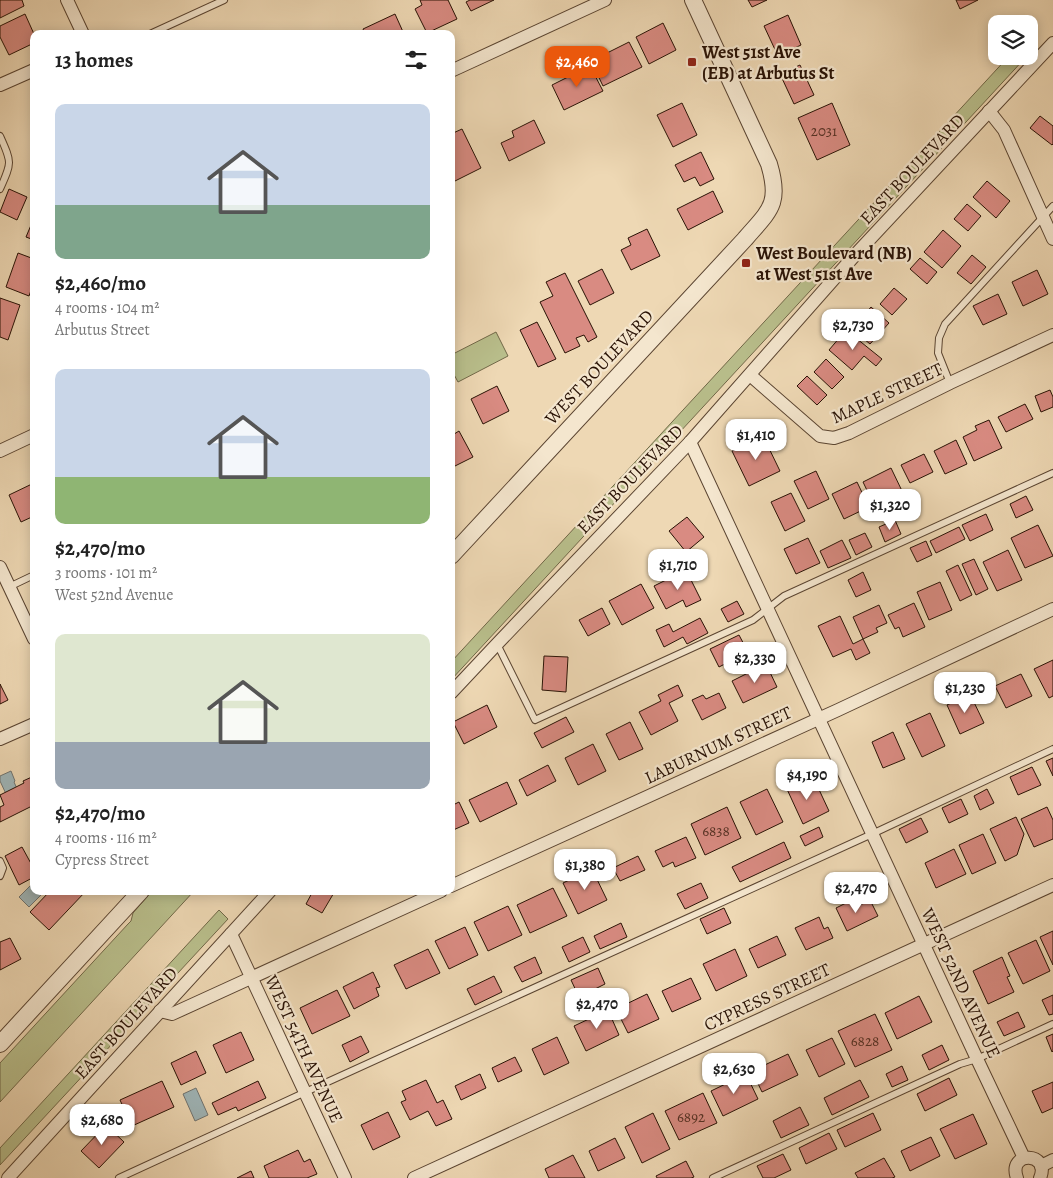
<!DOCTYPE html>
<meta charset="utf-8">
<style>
body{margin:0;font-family:Alegreya,serif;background:#f6f6f6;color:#222;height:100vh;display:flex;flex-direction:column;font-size:19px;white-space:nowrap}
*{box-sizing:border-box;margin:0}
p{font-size:16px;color:#767676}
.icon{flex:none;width:28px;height:28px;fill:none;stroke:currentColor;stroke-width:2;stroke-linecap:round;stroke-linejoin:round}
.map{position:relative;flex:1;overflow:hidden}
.details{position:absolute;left:30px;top:30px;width:425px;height:865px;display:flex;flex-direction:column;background:#fff;border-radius:10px;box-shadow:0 2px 12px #0003}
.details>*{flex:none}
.controls{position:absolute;left:988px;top:15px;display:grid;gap:10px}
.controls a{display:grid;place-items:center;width:50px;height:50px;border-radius:10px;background:#fff;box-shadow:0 2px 12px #0003;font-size:25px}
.price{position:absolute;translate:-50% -42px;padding:0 11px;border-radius:10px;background:#fff;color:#222;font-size:16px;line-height:32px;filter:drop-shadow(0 1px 2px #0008)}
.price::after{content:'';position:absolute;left:50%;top:30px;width:15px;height:11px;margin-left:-8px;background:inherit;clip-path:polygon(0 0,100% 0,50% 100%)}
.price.active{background:#ea580c;color:#fff}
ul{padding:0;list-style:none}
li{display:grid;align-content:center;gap:10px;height:265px;padding:0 25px}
li span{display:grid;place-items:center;height:155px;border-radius:10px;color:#555}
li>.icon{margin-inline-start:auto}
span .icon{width:90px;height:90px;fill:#fffc;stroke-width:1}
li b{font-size:21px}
h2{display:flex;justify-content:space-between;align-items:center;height:60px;padding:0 25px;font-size:21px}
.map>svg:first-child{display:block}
</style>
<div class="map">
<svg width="1053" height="1178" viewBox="0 0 1053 1178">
<rect width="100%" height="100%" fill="#eed8b4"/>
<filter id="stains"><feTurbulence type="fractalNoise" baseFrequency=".004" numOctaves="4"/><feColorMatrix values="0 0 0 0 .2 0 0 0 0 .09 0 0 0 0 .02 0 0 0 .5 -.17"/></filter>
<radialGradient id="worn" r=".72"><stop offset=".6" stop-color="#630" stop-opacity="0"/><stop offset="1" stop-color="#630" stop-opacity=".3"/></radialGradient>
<g fill="#b9bf8c" stroke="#716848">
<path d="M1009 56 1026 57 451 680V662Z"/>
<path d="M496 332 508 356 458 382 451 369V355Z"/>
<path d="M152 891H194L0 1102V1063L128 924 131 921 133 913Z"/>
<path d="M219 910 228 919 0 1165V1148Z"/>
</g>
<g fill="#9fb6b9" stroke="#707471">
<path d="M11 771 15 781 14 782 24 804 13 809 0 781V776Z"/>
<path d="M34 882V891H45L29 907 19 897Z"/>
<path d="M196 1088 208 1115 195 1121 183 1094Z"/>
</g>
<g fill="#d98b82" stroke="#291205">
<path d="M0 0H22L24 6 0 18Z"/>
<path d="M420 0H448L457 19 427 33 415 9 422 5Z"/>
<path d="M470 0H494L471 11 466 2Z"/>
<path d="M748 0H767L752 7Z"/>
<path d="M956 0H978L960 9Z"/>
<path d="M25 14 34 34V43L9 55 0 37V26Z"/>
<path d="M395 14 404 34H365L363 29Z"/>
<path d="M788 15 801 45 778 56 764 26Z"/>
<path d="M663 23 676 50 649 64 636 37Z"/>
<path d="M629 42 642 67 603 86 591 61Z"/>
<path d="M800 65 814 95 794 104 780 74Z"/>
<path d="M590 66 603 91 564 110 552 85Z"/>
<path d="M682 103 697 135 673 147 657 115Z"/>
<path d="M832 103 850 145 817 160 798 118Z"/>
<path d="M1040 116 1053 126V144L1052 145 1030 128Z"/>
<path d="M534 120 545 143 509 161 501 143 514 137 512 131Z"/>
<path d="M462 129 481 168 451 183V134Z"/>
<path d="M701 152 714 179 700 186 695 177 684 182 675 165Z"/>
<path d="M987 181 1010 201 996 218 973 197Z"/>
<path d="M9 189 27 197 17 220 0 212Z"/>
<path d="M713 191 723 212 688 230 677 209Z"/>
<path d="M967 204 981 216 968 231 954 219Z"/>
<path d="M34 218V240L26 237Z"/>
<path d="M647 229 660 256 631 270 621 250 631 245 628 238Z"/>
<path d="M943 230 961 246 942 268 924 252Z"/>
<path d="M18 253 34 259V282L29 296 6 287Z"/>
<path d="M972 255 986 267 971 284 957 273Z"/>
<path d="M920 258 937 272 927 284 910 269Z"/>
<path d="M602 269 614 293 590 305 578 281Z"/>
<path d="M1037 270 1048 294 1023 306 1012 282Z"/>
<path d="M565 273 597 337 588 342 584 335 576 338 580 346 565 353 540 302 553 296 546 282Z"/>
<path d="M894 288 907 299 892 315 880 304Z"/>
<path d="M998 294 1007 314 983 325 973 306Z"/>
<path d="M0 298 20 305 8 340 0 337Z"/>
<path d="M871 307 889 323 870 344 852 329Z"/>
<path d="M537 322 556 359 538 367 520 330Z"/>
<path d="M846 330 882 359 876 366 864 356 852 370 829 350Z"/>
<path d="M826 359 844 377 832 389 814 372Z"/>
<path d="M807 376 827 395 817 405 797 386Z"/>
<path d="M497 386 509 411 483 424 471 399Z"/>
<path d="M1050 390 1053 397V407L1041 412 1035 396Z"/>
<path d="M1025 404 1033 419 1006 432 998 417Z"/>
<path d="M989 420 1002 448 974 461 963 437 977 430 975 426Z"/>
<path d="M459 431 473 457 451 468V436Z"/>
<path d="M763 436 780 471 749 486 732 451Z"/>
<path d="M956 440 967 464 945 474 934 451Z"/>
<path d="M924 454 933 472 910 483 901 465Z"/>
<path d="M891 468 903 493 875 507 863 482Z"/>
<path d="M816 471 829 499 808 509 794 481Z"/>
<path d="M857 482 869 507 844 519 832 494Z"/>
<path d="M34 483V516L21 522 9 495Z"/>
<path d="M791 493 805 521 785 531 771 502Z"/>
<path d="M1026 496 1033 510 1016 518 1010 504Z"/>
<path d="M986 514 993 530 970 541 962 525Z"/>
<path d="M687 517 704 537 686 552 669 531Z"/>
<path d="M895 520 901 534 885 542 879 527Z"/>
<path d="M1038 525 1053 556 1025 568 1011 538Z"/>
<path d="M959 527 965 539 936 553 930 541Z"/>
<path d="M865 533 872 547 856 555 849 540Z"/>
<path d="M808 538 820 563 796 574 784 549Z"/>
<path d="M842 540 851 558 828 568 820 551Z"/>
<path d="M926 541 932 555 917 562 910 548Z"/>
<path d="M1008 550 1022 580 997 591 983 562Z"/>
<path d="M974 559 988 589 976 595 962 564Z"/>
<path d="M958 565 972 595 960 601 946 571Z"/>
<path d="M686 570 701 600 686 607 683 600 666 609 654 586Z"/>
<path d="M863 572 871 590 856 597 848 580Z"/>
<path d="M940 582 952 610 929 620 917 592Z"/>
<path d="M641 584 654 608 622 625 609 601Z"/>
<path d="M737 601 744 614 728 622 721 609Z"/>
<path d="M914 603 925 627 903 637 899 627 895 629 888 615Z"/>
<path d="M879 605 887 623 876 628 878 632 863 639 853 617Z"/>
<path d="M602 608 610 624 588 636 579 620Z"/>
<path d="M840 616 853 644 863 639 870 653 856 660 851 649 833 657 818 626Z"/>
<path d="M700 618 708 633 687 644 683 637 664 647 656 630 669 624 673 632Z"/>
<path d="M739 635 748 652 719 667 710 649Z"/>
<path d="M544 656 568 657 566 692 542 690Z"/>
<path d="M1053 660V696L1049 698 1034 669Z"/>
<path d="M766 664 777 687 743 703 732 681Z"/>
<path d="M1021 674 1032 696 1006 708 995 686Z"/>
<path d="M0 684 8 700 0 704Z"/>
<path d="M678 685 683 696 669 703 678 721 651 735 639 712 661 701 658 695Z"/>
<path d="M719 693 726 708 702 720 692 700 703 695 706 699Z"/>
<path d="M970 694 984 723 960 734 947 705Z"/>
<path d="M487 705 497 727 464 744 453 722Z"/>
<path d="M930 713 945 746 922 757 906 724Z"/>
<path d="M566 717 574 732 542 748 534 733Z"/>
<path d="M630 722 643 749 619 760 606 734Z"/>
<path d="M893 732 905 759 883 768 872 742Z"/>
<path d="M593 744 606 771 578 785 565 758Z"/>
<path d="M1053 758V776L1046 761Z"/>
<path d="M548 765 556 781 527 796 519 780Z"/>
<path d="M1032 767 1041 785 1018 795 1010 777Z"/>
<path d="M34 776V805L0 822V807L4 805 0 795 24 783 23 781Z"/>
<path d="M803 779 806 786 815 781 829 811 803 824 786 787Z"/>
<path d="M507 782 517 804 480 822 469 800Z"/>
<path d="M767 789 783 822 756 835 740 802Z"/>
<path d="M987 789 994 803 980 810 974 796Z"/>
<path d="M961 799 968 814 949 823 942 808Z"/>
<path d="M459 802 469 823 451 831V806Z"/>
<path d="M727 807 741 838 705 855 691 824Z"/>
<path d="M1047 807 1053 820V839L1034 847 1021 819Z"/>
<path d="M1016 817 1024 834 1017 855 1005 861 990 829Z"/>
<path d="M921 818 928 832 906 843 899 829Z"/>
<path d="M819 827 823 837 805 846 800 836Z"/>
<path d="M983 834 996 863 972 874 959 845Z"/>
<path d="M686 837 696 858 675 867 673 862 663 867 655 851Z"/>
<path d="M784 842 791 858 740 882 732 867Z"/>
<path d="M22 847 34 869V877L19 885 5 856Z"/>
<path d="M954 849 966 874 936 888 925 863Z"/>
<path d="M638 856 645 870 620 881 613 868Z"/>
<path d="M592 869 607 900 578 914 563 883Z"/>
<path d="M701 883 708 898 685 909 677 894Z"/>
<path d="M553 888 567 916 530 933 517 905Z"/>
<path d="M50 891H86L49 930 30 912Z"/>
<path d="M313 891H335L322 913 306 904Z"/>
<path d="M854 899 858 906 870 900 878 916 847 931 836 908Z"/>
<path d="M508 906 522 935 488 951 474 922Z"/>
<path d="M724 908 731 923 707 934 700 919Z"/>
<path d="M819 917 824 929 828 927 833 938 806 950 795 928Z"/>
<path d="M621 923 627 937 600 949 594 936Z"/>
<path d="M465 927 478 955 449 969 435 941Z"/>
<path d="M1053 931V965L1040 937Z"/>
<path d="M777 936 786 955 758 968 749 949Z"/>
<path d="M583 937 590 952 569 962 562 947Z"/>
<path d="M10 938 21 959 0 970V942Z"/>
<path d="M1036 940 1050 971 1023 984 1008 953Z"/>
<path d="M428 949 440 973 406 989 394 965Z"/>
<path d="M735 949 747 976 716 991 703 964Z"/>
<path d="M535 957 542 973 522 982 514 967Z"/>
<path d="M1002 957 1010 976 1007 977 1014 992 988 1004 973 971Z"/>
<path d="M598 968 605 984 579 997 571 980Z"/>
<path d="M373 972 380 987 376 988 379 996 354 1009 343 987Z"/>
<path d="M494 976 502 992 475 1005 467 989Z"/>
<path d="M691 978 701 999 672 1012 662 991Z"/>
<path d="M337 990 350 1016 312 1034 300 1008Z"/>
<path d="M647 994 659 1019 628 1033 616 1009Z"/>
<path d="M1053 995V1014L1049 1015 1042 1000Z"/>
<path d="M919 996 932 1022 897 1039 885 1013Z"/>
<path d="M608 1010 619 1035 586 1051 574 1026Z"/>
<path d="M1018 1012 1025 1027 1004 1036 997 1022Z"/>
<path d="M875 1014 892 1050 855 1067 838 1031Z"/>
<path d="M241 1032 254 1060 226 1073 213 1045Z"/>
<path d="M1053 1034V1051L1052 1052 1046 1037Z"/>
<path d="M361 1036 369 1052 350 1062 342 1045Z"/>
<path d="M557 1037 569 1063 544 1075 532 1049Z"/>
<path d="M832 1038 845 1064 819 1077 806 1050Z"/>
<path d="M942 1045 949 1060 929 1070 922 1055Z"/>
<path d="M196 1051 206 1073 181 1085 171 1063Z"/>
<path d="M788 1054 798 1075 762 1092 752 1071Z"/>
<path d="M515 1057 522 1071 498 1082 492 1068Z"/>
<path d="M902 1066 908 1080 892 1087 886 1074Z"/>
<path d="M480 1074 486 1088 461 1100 455 1086Z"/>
<path d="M746 1074 758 1099 723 1116 711 1091Z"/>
<path d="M949 1078 957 1095 925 1111 917 1094Z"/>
<path d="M426 1080 437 1103 443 1100 452 1119 436 1126 428 1111 410 1120 401 1102 406 1100 402 1091Z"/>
<path d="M860 1080 869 1097 832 1115 824 1098Z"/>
<path d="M162 1081 174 1107 132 1126 120 1100Z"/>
<path d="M258 1081 266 1098 238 1111 236 1107 218 1115 212 1103Z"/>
<path d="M1053 1082V1108L1042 1113 1032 1091Z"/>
<path d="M703 1093 717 1123 679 1140 665 1111Z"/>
<path d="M800 1107 809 1125 781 1138 773 1121Z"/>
<path d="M388 1112 400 1137 373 1150 361 1125Z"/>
<path d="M653 1113 670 1149 642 1163 625 1127Z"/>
<path d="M873 1113 881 1130 845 1147 837 1130Z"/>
<path d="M973 1114 987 1144 955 1159 940 1129Z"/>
<path d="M106 1125 124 1142 99 1168 81 1151Z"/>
<path d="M829 1133 837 1149 806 1164 799 1148Z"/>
<path d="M931 1137 940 1156 910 1171 901 1151Z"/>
<path d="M615 1138 625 1158 598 1171 589 1151Z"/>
<path d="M298 1150 304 1162 310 1159 317 1174 307 1178H269L264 1166Z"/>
<path d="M783 1154 791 1170 774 1178H763L757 1166Z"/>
<path d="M573 1155 585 1178H549L545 1169Z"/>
<path d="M884 1158 895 1177 892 1178H858L855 1173Z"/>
<path d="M686 1161 694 1177 691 1178H657L656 1176Z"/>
<path d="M251 1171 254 1178H237Z"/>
</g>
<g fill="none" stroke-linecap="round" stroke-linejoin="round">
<defs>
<g id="service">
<path d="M150 34 224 0"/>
<path d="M0 136C12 163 12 162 0 189"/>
<path d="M950 383 938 353 939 338 945 324 1053 206"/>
<path d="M9 587 34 575"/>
<path d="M497 644 535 720 753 620 784 596 1053 473"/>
<path d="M0 861 3 868 0 876"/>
<path d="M119 1178 323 1084 872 834 1053 749"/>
<path d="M713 1178 960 1064 977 1059 1053 1024"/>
</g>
<g id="minor">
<path d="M67 0 83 34"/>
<path d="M451 71 605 0"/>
<path d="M0 85 34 70"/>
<path d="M989 111 1004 130 1053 239"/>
<path d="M750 375 820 436 834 438 849 433 950 383 1053 335"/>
<path d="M690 442 977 1059 1024 1158"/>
<path d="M0 451 34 435"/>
<path d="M0 567 34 639"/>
<path d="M451 693 497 644 690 442 855 255 1053 43"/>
<path d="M0 739 34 724"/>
<path d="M451 886 838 710 1053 609"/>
<path d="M231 934 345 1178"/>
<path d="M160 1011 172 1014 441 891"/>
<path d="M1041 1166 1053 1160"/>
<path d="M8 1178 270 891"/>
<path d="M414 1178 1053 885"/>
<path d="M1017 1178C1007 1150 1051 1152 1040 1178"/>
</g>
<g id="tertiary">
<path d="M451 556 745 239C770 210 781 204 769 164L693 0"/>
<path d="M0 1044 141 891"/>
</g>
</defs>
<use href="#service" stroke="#5a4431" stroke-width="8"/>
<use href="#minor" stroke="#5a4431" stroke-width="14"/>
<use href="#tertiary" stroke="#5a4431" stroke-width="18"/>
<use href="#service" stroke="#f4e6ce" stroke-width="6"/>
<use href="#minor" stroke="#f4e6ce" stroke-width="12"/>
<use href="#tertiary" stroke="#f4e6ce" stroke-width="16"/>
</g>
<g fill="#8f2418" stroke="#f4e6ce" stroke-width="2">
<rect x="687" y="57" width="10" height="10" rx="2.5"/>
<rect x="741" y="258" width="10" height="10" rx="2.5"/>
</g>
<g text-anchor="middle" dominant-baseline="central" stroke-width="4.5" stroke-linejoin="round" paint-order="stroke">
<g font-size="15" fill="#553024">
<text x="824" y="131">2031</text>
<text x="716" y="831">6838</text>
<text x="865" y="1041">6828</text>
<text x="691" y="1117">6892</text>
</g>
<g font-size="18" font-weight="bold" fill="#291205" stroke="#f4e6ce" text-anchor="start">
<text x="702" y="52">West 51st Ave<tspan x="702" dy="21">(EB) at Arbutus St</tspan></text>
<text x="756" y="253">West Boulevard (NB)<tspan x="756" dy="21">at West 51st Ave</tspan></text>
</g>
<g font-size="18" fill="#291205" stroke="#f4e6ce">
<text transform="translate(912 169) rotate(-47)">EAST BOULEVARD</text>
<text transform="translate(599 367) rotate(-47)">WEST BOULEVARD</text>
<text transform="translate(887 393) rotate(-25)">MAPLE STREET</text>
<text transform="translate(630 479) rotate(-46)">EAST BOULEVARD</text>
<text transform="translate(718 745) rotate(-25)">LABURNUM STREET</text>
<text transform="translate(961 983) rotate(65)">WEST 52ND AVENUE</text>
<text transform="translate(767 997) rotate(-25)">CYPRESS STREET</text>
<text transform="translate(126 1023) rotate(-48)">EAST BOULEVARD</text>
<text transform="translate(304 1049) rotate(65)">WEST 54TH AVENUE</text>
</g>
</g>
<rect width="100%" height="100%" filter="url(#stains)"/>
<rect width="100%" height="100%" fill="url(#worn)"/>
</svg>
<div class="controls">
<a><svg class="icon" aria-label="layers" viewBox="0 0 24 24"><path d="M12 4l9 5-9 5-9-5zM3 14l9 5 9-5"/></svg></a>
</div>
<b class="price active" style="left:577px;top:88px">$2,460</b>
<b class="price" style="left:853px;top:351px">$2,730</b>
<b class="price" style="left:756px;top:461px">$1,410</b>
<b class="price" style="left:890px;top:531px">$1,320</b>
<b class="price" style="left:678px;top:591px">$1,710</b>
<b class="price" style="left:755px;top:684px">$2,330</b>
<b class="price" style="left:965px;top:714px">$1,230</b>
<b class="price" style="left:807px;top:801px">$4,190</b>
<b class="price" style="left:585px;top:891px">$1,380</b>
<b class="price" style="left:856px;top:914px">$2,470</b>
<b class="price" style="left:597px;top:1030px">$2,470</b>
<b class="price" style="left:734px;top:1095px">$2,630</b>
<b class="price" style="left:102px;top:1146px">$2,680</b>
<section class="details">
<h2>13 homes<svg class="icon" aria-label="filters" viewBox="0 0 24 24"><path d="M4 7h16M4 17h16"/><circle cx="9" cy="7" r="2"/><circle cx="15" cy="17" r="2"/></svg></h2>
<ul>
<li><span style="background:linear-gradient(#c9d6e8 65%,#7fa58c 0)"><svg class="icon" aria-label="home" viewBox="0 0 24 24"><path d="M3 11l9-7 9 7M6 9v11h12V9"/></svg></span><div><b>$2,460/mo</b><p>4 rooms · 104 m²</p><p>Arbutus Street</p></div></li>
<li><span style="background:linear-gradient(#c9d6e8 70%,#8fb573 0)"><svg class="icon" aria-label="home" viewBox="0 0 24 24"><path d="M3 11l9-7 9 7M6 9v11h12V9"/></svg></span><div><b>$2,470/mo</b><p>3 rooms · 101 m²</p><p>West 52nd Avenue</p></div></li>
<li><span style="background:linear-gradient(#dfe7d0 70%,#9aa5b1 0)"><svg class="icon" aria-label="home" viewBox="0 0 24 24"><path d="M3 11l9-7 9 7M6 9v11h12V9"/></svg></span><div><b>$2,470/mo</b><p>4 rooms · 116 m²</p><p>Cypress Street</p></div></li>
</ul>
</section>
</div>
